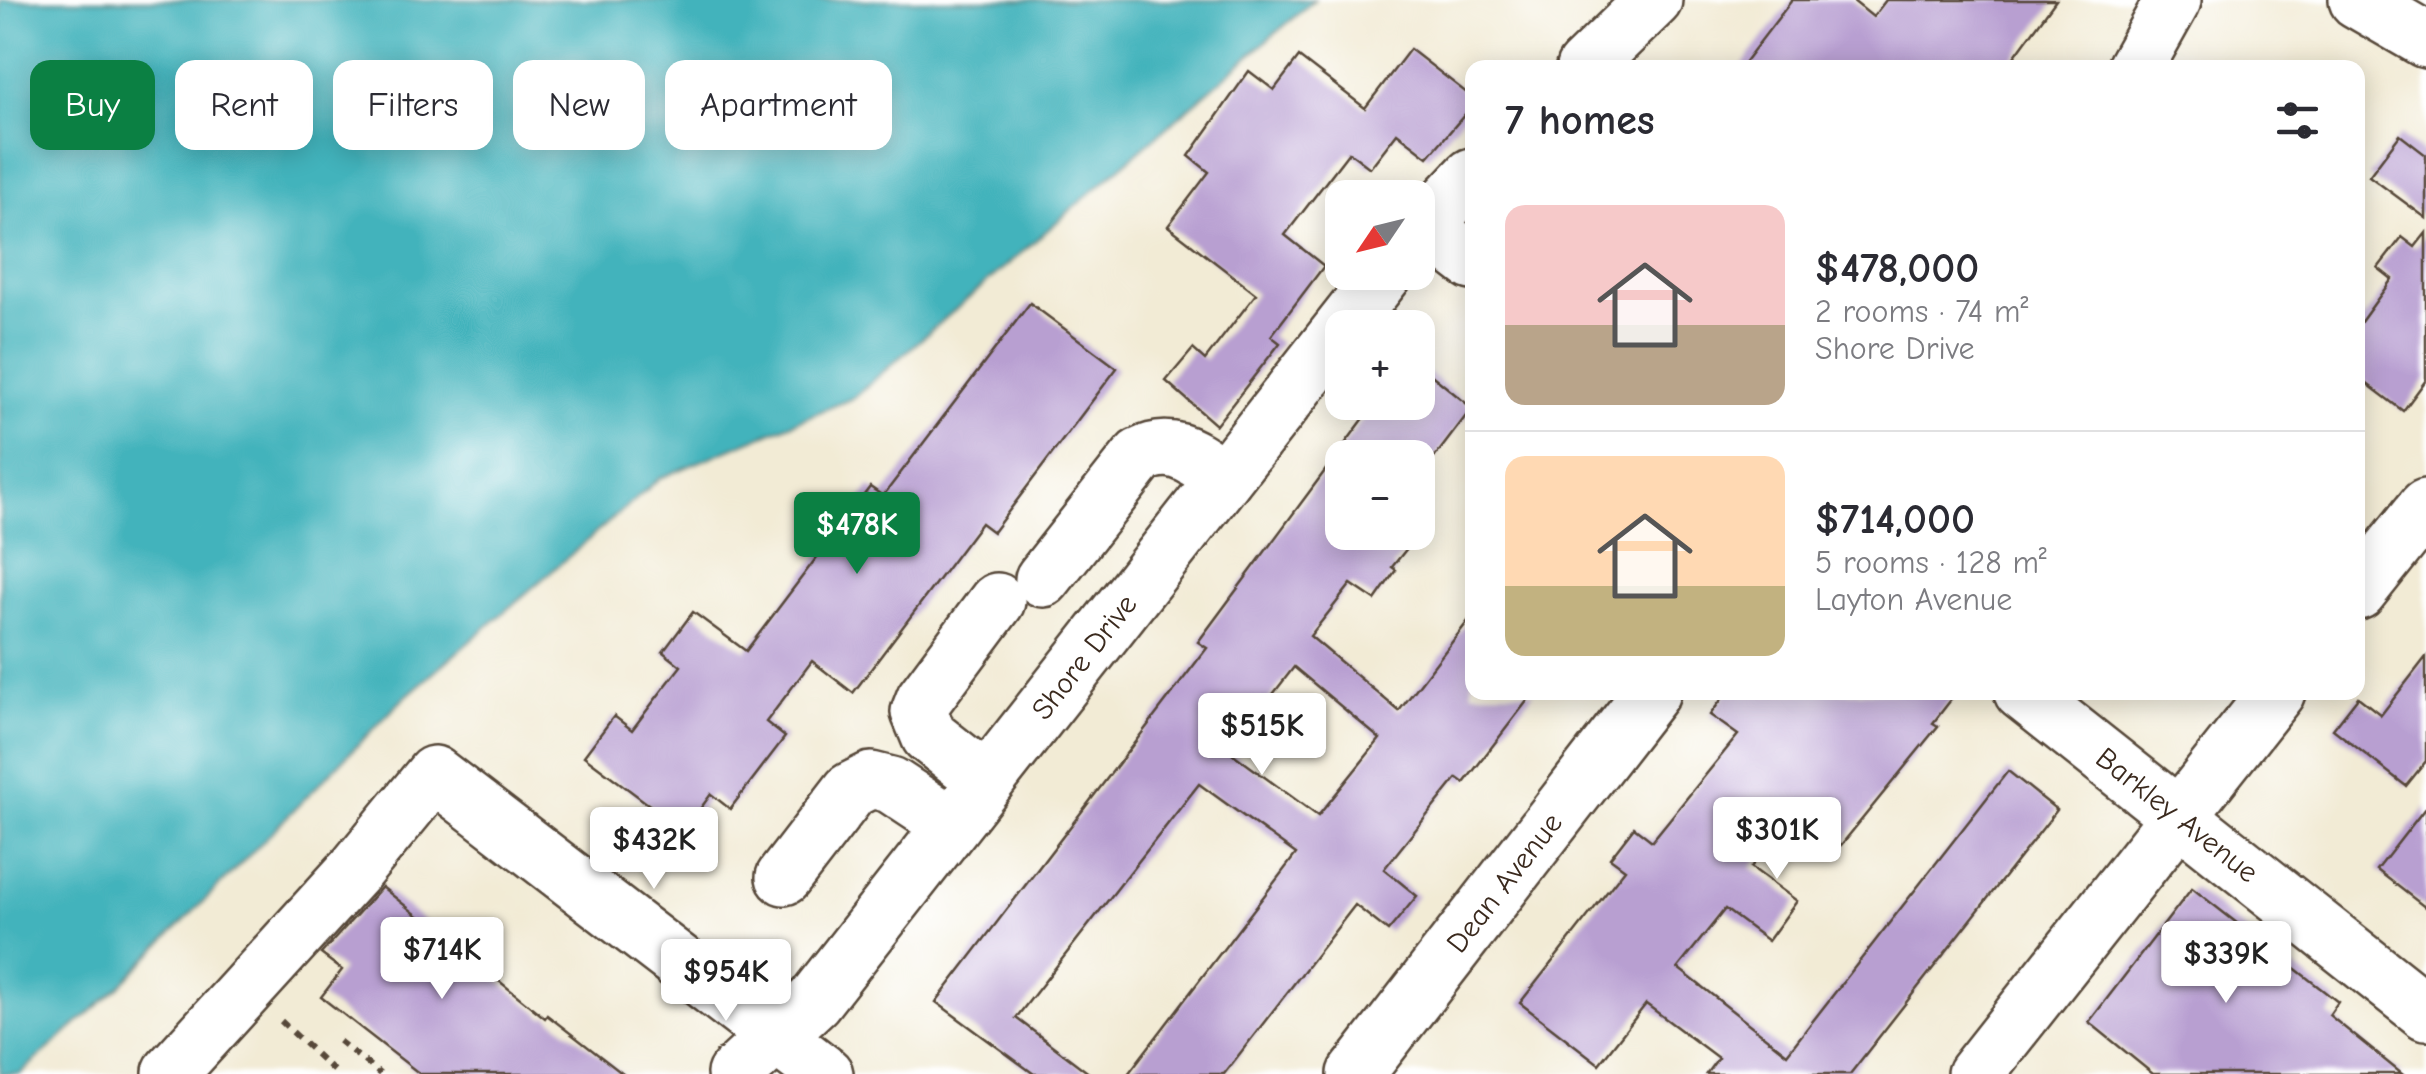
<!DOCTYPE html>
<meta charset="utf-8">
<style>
body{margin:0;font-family:"Comic Neue",sans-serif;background:#f2f2f3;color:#2b2b33;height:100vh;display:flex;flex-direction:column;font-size:38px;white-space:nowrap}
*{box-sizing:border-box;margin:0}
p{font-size:32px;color:#7c7c81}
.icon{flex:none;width:55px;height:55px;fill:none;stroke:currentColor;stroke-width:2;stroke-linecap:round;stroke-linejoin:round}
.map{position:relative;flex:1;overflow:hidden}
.side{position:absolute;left:1465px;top:60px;width:900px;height:640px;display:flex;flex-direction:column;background:#fff;border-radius:20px;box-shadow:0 5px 25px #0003}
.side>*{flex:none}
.guide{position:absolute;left:30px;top:60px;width:950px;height:90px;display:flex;gap:20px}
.needle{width:65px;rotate:235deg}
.fabs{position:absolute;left:1325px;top:180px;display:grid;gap:20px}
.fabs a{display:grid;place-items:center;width:110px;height:110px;border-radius:20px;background:#fff;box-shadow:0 5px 25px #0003;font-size:50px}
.price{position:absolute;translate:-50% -85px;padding:0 22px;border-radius:10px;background:#fff;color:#222;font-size:32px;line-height:65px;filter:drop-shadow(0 2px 5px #0008)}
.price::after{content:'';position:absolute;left:50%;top:60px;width:30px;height:22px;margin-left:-15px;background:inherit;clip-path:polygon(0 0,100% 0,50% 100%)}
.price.selected{background:#0b8043;color:#fff}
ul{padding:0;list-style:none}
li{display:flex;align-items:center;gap:30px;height:250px;padding:0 40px}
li+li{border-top:2px solid #e1e1e2}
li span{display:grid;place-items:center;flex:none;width:280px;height:200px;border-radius:20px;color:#555}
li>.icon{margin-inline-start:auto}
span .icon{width:120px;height:120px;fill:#fffc;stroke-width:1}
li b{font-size:42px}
h2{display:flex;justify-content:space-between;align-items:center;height:120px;padding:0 40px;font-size:42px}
.chip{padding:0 35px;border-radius:20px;background:#fff;box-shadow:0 5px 25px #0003;font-size:35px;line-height:90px}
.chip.selected{background:#0b8043;color:#fff}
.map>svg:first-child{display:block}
</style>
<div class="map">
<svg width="2426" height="1074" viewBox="0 0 2426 1074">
<rect width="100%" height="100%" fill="#fff"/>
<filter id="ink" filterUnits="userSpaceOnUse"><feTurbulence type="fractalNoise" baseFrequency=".01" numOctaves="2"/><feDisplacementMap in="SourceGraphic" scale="20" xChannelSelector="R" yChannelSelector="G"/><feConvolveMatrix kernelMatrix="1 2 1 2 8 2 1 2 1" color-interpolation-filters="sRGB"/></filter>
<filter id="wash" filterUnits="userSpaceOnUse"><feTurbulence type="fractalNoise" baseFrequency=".0048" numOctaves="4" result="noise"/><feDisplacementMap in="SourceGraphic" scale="40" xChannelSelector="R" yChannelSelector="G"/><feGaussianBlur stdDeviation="2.25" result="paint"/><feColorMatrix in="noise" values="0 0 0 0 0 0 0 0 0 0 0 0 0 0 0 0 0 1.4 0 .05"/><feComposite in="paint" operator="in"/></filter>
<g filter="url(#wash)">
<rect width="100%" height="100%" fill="#f2ebd5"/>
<path fill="#43b3bc" stroke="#3f6e6d" stroke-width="2.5" d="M0 0H1314L853 398 660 478 404 698 118 988 20 1074H0Z"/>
<g id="blocks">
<g fill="#b89fd1" fill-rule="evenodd">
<path d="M1792 0H1852L1873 17 1886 0H2056L2006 68H1740Z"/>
<path d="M1410 49 1472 97V106L1428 157 1397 133 1370 168 1349 152 1285 235 1324 266 1271 336 1280 343 1216 425 1166 381 1193 349 1205 360 1256 294 1168 226 1209 172 1189 156 1249 71 1274 90 1299 57 1365 108Z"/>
<path d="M2400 135 2426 155V218L2369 176Z"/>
<path d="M2426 233V380L2403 411 2358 377V326L2392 279 2378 268 2402 237 2415 247Z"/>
<path d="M1030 303 1117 368 993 532 981 523 853 693 812 661 766 722 785 737 730 809 711 794 684 831 584 756 614 716 632 730 657 697 681 666 663 652 693 612 746 651 870 487 883 496Z"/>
<path d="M1418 364 1472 408 1434 458H1342V532H1420L1392 567 1396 570 1375 600 1351 584 1310 636 1399 711 1472 616V692H1534L1464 783 1457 778 1384 869 1417 896 1388 931 1355 905 1224 1074H1128L1296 854 1199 784 1016 1018 1090 1074H1034L936 1002 1207 648 1198 642 1376 402H1418ZM1294 667 1380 739 1318 816 1229 751Z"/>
<path d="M2426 657V761L2406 786 2333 729 2358 697 2381 715Z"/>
<path d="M1727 692H1957L1933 723 1938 726 1841 845 1797 812 1751 867 1797 901 1768 941 1725 909 1678 968 1787 1054 2008 771 2057 810 1850 1074H1706L1718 1058 1646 1004 1599 1064 1520 1003 1625 869 1610 858 1634 827 1652 841 1738 735 1710 715Z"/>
<path d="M2426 807V908L2377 870Z"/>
<path d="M382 887 545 1018 547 1015 623 1074H420L321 997 342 970 321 954Z"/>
<path d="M2192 888 2338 1002 2329 1015 2402 1074H2153L2089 1022Z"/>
</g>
</g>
</g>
<g filter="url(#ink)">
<use href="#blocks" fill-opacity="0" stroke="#564739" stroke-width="2.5"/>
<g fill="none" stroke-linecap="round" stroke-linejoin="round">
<defs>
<g id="minor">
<path d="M2357 0 2426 40"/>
<path d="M1584 68 1654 0"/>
<path d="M2135 68 2173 0"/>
<path d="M1424 225 1472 262"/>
<path d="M1418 233 1472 176"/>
<path d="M1043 579 1140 456C1174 438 1195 459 1224 478"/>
<path d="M2358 592 2426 507"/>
<path id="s1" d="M2022 692 2426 1012"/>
<path d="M985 780 929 736 919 712 924 699 997 601"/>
<path d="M784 877 851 790 871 780 891 785 950 824"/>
<path d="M171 1072 356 869 434 774 825 1074"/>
<path id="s2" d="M735 1074 814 1001 1386 272"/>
<path id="s3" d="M1356 1074 1652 692"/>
<path d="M1975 1074 2277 692"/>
</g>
</defs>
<use href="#minor" stroke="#564739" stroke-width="60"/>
<g stroke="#564739" stroke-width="6" stroke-dasharray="8 8" stroke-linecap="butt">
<path d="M281 1021 337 1074"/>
<path d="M339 1041 380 1074"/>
</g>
<use href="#minor" stroke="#fff" stroke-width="55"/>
</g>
</g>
<g text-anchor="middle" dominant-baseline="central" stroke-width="10" stroke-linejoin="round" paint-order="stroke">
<g font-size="30" fill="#3b2a1e" stroke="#fff">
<text stroke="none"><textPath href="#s2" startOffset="545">Shore Drive</textPath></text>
<text stroke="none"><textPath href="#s1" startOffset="198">Barkley Avenue</textPath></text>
<text stroke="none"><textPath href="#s3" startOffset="242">Dean Avenue</textPath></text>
</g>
</g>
</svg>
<div class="fabs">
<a><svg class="needle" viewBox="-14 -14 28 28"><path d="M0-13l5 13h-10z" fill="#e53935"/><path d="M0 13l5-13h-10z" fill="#7c7c81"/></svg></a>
<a>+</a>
<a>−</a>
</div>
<b class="price selected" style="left:857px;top:577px">$478K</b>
<b class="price" style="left:1262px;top:778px">$515K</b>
<b class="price" style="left:1777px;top:882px">$301K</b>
<b class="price" style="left:654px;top:892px">$432K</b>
<b class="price" style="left:442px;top:1002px">$714K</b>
<b class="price" style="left:2226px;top:1006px">$339K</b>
<b class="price" style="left:726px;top:1024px">$954K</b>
<div class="guide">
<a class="chip selected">Buy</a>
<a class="chip">Rent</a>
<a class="chip">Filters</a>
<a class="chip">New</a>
<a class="chip">Apartment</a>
</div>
<section class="side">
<h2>7 homes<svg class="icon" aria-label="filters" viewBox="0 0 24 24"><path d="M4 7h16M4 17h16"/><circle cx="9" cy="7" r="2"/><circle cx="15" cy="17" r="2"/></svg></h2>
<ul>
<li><span style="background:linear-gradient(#f6c9c9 60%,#b9a48a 0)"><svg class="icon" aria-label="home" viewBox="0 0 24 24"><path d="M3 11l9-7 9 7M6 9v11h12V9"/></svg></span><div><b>$478,000</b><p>2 rooms · 74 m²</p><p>Shore Drive</p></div></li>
<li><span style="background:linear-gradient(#ffd9b3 65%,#c2b280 0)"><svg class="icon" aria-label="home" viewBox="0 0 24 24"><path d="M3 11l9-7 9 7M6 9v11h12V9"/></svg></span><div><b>$714,000</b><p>5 rooms · 128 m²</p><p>Layton Avenue</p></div></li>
</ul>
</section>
</div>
